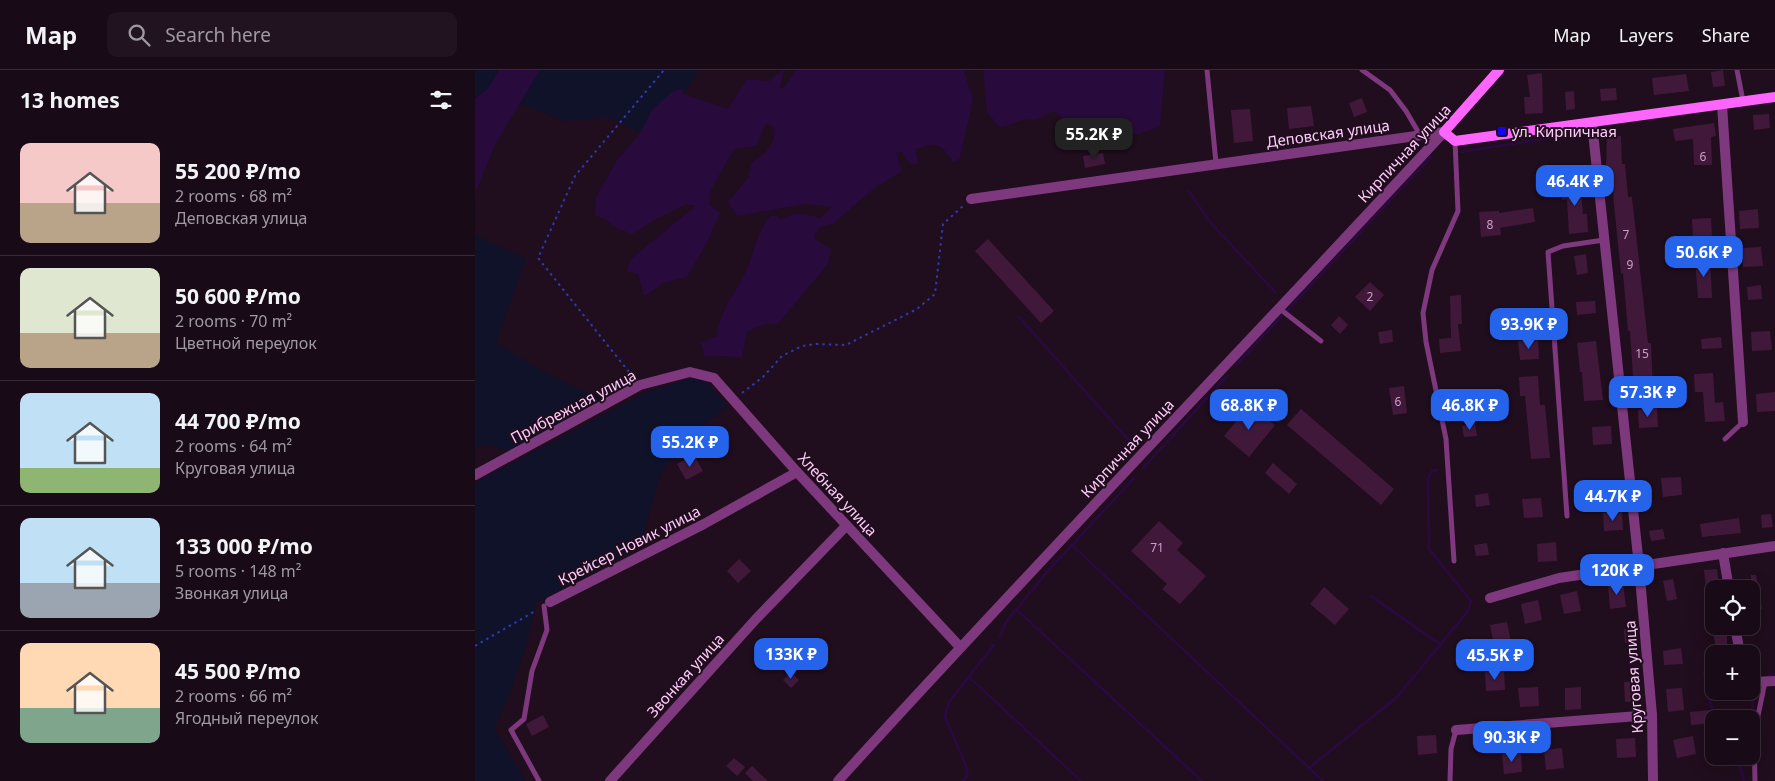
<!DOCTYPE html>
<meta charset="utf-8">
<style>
body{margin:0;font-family:"Noto Sans",sans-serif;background:#21131f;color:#f1f3f6;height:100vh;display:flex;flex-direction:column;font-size:19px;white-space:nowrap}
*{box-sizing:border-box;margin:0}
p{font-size:16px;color:#9f9aa1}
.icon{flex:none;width:28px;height:28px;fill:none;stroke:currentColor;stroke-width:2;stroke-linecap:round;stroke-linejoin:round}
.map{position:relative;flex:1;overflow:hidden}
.drawer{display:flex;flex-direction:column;background:#180a16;width:475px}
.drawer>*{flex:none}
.buttons{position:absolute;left:1230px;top:510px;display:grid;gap:10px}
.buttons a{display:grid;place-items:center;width:55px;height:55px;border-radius:10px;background:#180a16;box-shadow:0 5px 20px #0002,0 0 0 1px #362b35;font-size:25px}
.price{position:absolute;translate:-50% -42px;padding:0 11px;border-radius:10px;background:#2563eb;color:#fff;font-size:16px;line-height:32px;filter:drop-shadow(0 1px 2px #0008)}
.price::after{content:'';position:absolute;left:50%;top:30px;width:15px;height:11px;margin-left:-8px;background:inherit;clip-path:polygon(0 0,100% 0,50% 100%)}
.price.on{background:#222;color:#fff}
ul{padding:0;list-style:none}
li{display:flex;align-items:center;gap:15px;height:125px;padding:0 20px}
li+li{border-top:1px solid #362b35}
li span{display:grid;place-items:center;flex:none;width:140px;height:100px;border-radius:10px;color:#555}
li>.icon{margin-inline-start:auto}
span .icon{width:60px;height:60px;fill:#fffc;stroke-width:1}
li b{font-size:21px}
h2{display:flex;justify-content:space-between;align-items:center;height:60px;padding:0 20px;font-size:21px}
header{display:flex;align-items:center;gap:30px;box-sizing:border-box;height:70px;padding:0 25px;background:#180a16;border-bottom:1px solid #362b35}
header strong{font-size:24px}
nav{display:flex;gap:28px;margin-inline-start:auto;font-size:18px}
.search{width:350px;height:45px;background:#21131f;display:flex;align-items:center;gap:12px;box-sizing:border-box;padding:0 18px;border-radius:10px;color:#9f9aa1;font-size:19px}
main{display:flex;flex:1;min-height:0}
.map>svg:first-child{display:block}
</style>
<header>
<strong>Map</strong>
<div class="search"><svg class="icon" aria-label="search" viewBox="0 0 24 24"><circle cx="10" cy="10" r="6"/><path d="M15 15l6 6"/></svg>Search here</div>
<nav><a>Map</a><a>Layers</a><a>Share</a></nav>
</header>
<main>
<section class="drawer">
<h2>13 homes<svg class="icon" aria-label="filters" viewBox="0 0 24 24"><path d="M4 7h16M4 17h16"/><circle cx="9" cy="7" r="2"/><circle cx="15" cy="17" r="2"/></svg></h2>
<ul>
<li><span style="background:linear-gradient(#f6c9c9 60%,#b9a48a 0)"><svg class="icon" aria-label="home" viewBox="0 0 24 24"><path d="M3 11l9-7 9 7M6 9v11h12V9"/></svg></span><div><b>55 200 ₽/mo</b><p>2 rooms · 68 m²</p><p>Деповская улица</p></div></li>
<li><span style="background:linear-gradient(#dfe7d0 65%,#b9a48a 0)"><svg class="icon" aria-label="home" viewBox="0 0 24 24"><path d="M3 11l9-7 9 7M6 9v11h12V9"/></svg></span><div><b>50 600 ₽/mo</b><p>2 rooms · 70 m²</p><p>Цветной переулок</p></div></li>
<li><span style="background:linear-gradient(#bfe0f5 75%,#8fb573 0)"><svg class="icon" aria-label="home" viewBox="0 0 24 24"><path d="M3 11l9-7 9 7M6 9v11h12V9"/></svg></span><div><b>44 700 ₽/mo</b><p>2 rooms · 64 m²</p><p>Круговая улица</p></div></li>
<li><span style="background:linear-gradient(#bfe0f5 65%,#9aa5b1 0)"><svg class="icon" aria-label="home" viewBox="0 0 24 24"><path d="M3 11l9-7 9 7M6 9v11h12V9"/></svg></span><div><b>133 000 ₽/mo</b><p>5 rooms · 148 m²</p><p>Звонкая улица</p></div></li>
<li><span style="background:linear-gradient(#ffd9b3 65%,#7fa58c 0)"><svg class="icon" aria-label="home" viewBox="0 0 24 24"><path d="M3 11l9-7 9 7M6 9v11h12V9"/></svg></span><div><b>45 500 ₽/mo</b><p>2 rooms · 66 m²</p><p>Ягодный переулок</p></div></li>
</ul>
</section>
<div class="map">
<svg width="1300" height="711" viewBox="0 0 1300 711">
<rect width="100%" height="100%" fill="#200d1d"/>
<g fill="#10122a">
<path d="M0 0H24L14 17 0 29Z"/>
<path d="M65 0H224L209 24 187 32 177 40 165 63 133 47 89 51 45 33Z"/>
<path d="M0 165 51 189 21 273 78 307 128 329 35 382 15 375 0 377Z"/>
<path d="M214 309 230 311 253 336 205 373 184 410 165 477 61 533C52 577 39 618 19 658L51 711H0V413L171 322Z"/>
</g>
<g fill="#280a3c">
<path d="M24 0H65L20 75 0 124V29L14 17Z"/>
<path d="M307 0H309L305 17 308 19 321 0H489L498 30 485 88 479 93C465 74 463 70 440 80L444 94H435L426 81 421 83 427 101 396 121 359 153 343 158 339 168 356 179 353 194 303 254H290L272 262 267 288 252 286 230 287 226 273 242 266C245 239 259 226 270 203 280 182 280 165 295 146H301L305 150C320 141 329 143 345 148L357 137 331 134 262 146 253 132 273 108 277 92C291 83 301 75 299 57L291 54 281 76 259 79 236 120 234 134 245 143 232 173 212 207 188 213 169 227 163 204 151 201 156 189 220 136 211 134 176 152 158 164C143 161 135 151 120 145L121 127 142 90 165 63 177 40 197 22 207 19 209 24 253 39 272 9 294 11Z"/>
<path d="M508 0H690L685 57 656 66 649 54 624 56 609 61 596 56 579 41 561 50 549 49 534 55 524 57 512 42Z"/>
</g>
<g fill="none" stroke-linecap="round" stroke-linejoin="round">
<g stroke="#280a3c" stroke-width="3">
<path d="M1018 14 1031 0"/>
<path d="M1125 61 1142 59"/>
<path d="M985 82 1108 63"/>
<path d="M714 121 734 151 801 223"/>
<path d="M812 241 956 87"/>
<path d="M544 247 658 375"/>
<path d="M761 296 807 246"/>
<path d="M668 398 752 306"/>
<path d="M597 475 848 711"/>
<path d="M896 526 966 575"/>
<path d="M541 539 727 711"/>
<path d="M525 567 531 552 572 502 660 407"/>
<path d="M1229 602 1239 649"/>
<path d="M1294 605 1300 604"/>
<path d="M494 607 606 711"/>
<path d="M1278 608 1283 605"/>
<path d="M1276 624 1280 653"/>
<path d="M1281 664 1284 691"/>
<path d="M1255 686 1264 691 1269 711"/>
<path d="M834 698 922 627 993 541 996 531 954 479 953 409 957 401 963 400"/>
<path d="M487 711 492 707V698L470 647 474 632 519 575"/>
</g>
</g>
<g fill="#40193a">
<path d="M1248 0 1250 16 1238 17 1236 2Z"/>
<path d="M1067 3 1068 43 1050 44 1049 27H1055L1052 5Z"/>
<path d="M1211 4 1214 21 1179 25 1177 8Z"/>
<path d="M1141 18 1142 30 1126 31 1125 19Z"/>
<path d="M1099 21 1100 39 1091 40 1090 22Z"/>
<path d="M887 28 892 42 879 47 874 33Z"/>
<path d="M836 36 839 56 814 59 812 38Z"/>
<path d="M775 39 778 71 759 73 756 40Z"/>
<path d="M1294 44 1295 58 1279 60 1278 45Z"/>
<path d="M1239 53 1241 66 1236 67 1237 95H1219L1218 69 1200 71 1198 59Z"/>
<path d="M1146 66 1147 94H1150L1153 127H1157L1173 273H1176L1178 321 1159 322 1155 261H1153L1148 203 1146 204 1137 114H1132L1131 95 1132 67Z"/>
<path d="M628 83 630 94 610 98 608 86Z"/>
<path d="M1105 110 1108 144H1112L1113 162 1094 164 1092 129 1087 130 1086 111Z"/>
<path d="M1058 138 1060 152 1025 158 1026 165 1006 167 1004 142 1024 141V143Z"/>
<path d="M1283 139 1284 158 1265 159 1264 141Z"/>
<path d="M1236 148 1237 167 1218 168 1217 149Z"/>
<path d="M513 169 579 241 566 253 500 181Z"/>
<path d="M1286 177 1288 196 1268 197 1267 178Z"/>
<path d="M1111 184 1113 203 1102 205 1099 186Z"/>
<path d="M1235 188 1237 228H1223L1220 189Z"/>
<path d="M895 212 909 225 895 241 880 227Z"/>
<path d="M1286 215 1287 229 1273 230 1272 217Z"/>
<path d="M986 225 987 254H983L986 281 965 283 964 269 976 268 975 226Z"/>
<path d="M1120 231 1121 243 1102 245 1101 232Z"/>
<path d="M864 246 873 255 865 264 856 255Z"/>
<path d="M917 260 918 272 905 274 903 262Z"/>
<path d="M1295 261 1297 280 1277 281 1276 262Z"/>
<path d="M1246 267 1247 278 1227 279 1226 269Z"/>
<path d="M1063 270 1064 289 1045 290 1043 271Z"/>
<path d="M1121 271 1128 330 1109 331 1107 302H1105L1102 273Z"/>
<path d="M1238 303 1240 333 1248 332 1250 351 1230 352 1228 322H1220L1219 304Z"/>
<path d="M1063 306 1065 335H1070L1075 388 1056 389 1050 326H1045L1044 307Z"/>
<path d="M929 316 932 343 918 345 914 318Z"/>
<path d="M995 319 997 330 983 332 982 320Z"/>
<path d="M1300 322V341L1282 342 1281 324Z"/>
<path d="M775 335 800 355 774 387 749 366Z"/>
<path d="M1182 338 1183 357 1164 358 1163 340Z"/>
<path d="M826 339 919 419 906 435 812 355Z"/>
<path d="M1000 354 1002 366 989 367 987 356Z"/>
<path d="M1136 356 1137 374 1118 375 1117 357Z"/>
<path d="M219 385 228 401 211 410 202 394Z"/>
<path d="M798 393 822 414 814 424 790 403Z"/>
<path d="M1206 407 1207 425 1188 427 1186 408Z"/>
<path d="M1013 423 1015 435 1001 437 1000 425Z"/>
<path d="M1066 428 1068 447 1049 448 1047 429Z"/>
<path d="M1147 442 1148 460 1129 461 1128 443Z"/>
<path d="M1296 444 1298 457 1287 458 1286 445Z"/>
<path d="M1264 448 1266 463 1227 467 1225 454Z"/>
<path d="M684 451 708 473 702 480 731 506 705 534 687 519 692 514 656 481Z"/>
<path d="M1188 459 1190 469 1176 471 1174 461Z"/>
<path d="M1081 472 1082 491 1063 492 1062 474Z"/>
<path d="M1012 473 1014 485 1001 486 999 475Z"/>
<path d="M264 489 276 501 263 513 252 501Z"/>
<path d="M1242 499 1244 519H1239V537H1233L1229 500Z"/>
<path d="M1276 505H1281L1287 539 1276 540Z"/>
<path d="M1198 509 1202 529 1192 531 1188 511Z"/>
<path d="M1148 514 1151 537 1135 539 1133 515Z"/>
<path d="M849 517 874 539 860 555 835 534Z"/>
<path d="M1102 521 1106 541 1089 544 1085 525Z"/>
<path d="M1063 530 1067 550 1050 554 1046 534Z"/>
<path d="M1032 552 1036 572 1019 575 1015 555Z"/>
<path d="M1237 556H1252V584H1242Z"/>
<path d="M1161 558 1162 572 1150 573 1149 559Z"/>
<path d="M1206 578 1208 594 1189 595 1188 581Z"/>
<path d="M1029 601 1030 620 1011 621 1010 602Z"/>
<path d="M316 602 324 610 316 618 308 610Z"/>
<path d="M1164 611 1165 631 1150 632 1149 612Z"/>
<path d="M1063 617 1064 636 1045 637 1043 618Z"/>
<path d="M1106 617V639L1090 640V618Z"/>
<path d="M1207 618 1209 640 1193 642 1191 619Z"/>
<path d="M1236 640 1238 653 1216 655 1215 642Z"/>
<path d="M68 645 74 657 57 666 51 654Z"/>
<path d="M961 665 962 683 943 685 942 666Z"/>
<path d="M1218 666 1221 684 1202 688 1198 670Z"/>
<path d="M1160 668 1161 687 1142 688 1141 669Z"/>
<path d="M1087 678 1089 698 1071 700 1069 680Z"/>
<path d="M1046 682 1047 702 1029 704 1027 684Z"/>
<path d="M259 688 270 697 262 706 251 696Z"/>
<path d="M277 696 293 711H278L270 703Z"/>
</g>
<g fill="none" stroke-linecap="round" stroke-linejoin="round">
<g stroke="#2f3ab0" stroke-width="2" stroke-dasharray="2.5 4" stroke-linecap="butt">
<path d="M158 307 63 188 100 106 189 0"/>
<path d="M267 323 288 307 307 286 327 276 341 274 371 275 442 239 460 224 468 154 488 136"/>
<path d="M0 576 62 540"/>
</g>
<g stroke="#7e387d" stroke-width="5">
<path d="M732 0 741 93"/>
<path d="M887 0 915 20 931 41 945 65"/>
<path d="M1262 0 1268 31"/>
<path d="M805 239 846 271"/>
<path d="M1250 369 1268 352"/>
<path d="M1092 446 1073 182 1088 176 1129 170"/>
<path d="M979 491 971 369 951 272 948 243 957 200 983 141 980 71"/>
<path d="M64 711 36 660 49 649 57 601 72 560 69 536"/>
<path d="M975 711 976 679 981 660"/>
<path d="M1280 711 1279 665 1290 612"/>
</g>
<g stroke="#7e387d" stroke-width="10">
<path d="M1247 35 1268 352"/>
<path d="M1117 53 1164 496 1177 645 1178 711"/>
<path d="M496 129 969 62"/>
<path d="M0 405 165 315 215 302 239 308 322 402 485 577"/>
<path d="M1248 483 1254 519"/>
<path d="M1015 528 1084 508 1300 476"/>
<path d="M75 532 229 454 322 402"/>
<path d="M1260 556 1265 584"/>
<path d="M1276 612 1300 611"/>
<path d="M981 660 1177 645"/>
<path d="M135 711 281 549 371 456"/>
<path d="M363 711C562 492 768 279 969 62"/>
</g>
<path stroke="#fd65fd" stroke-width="10" d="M1024 0 969 62 980 71 1300 27"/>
</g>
<rect fill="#1503f4" stroke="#200d1d" stroke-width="2" x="1022" y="56" width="10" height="10" rx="2.5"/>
<g text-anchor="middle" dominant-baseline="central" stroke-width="4" stroke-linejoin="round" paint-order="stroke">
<g font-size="12" fill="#ce9fca">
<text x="1228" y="86">6</text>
<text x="1015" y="154">8</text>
<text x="1151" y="164">7</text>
<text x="1155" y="194">9</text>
<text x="895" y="226">2</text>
<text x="1167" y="283">15</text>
<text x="923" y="331">6</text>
<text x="682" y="477">71</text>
</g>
<g font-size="15" fill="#feccfa" stroke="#200d1d" text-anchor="start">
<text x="1037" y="61">ул. Кирпичная</text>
</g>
<g font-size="15" fill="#feccfa" stroke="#200d1d">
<text transform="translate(853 63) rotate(-8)">Деповская улица</text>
<text transform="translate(929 83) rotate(-47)">Кирпичная улица</text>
<text transform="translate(98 336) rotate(-28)">Прибрежная улица</text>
<text transform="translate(652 378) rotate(-47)">Кирпичная улица</text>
<text transform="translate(363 424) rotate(47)">Хлебная улица</text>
<text transform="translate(154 475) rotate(-27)">Крейсер Новик улица</text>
<text transform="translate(210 605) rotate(-48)">Звонкая улица</text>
<text transform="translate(1158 607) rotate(-94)">Круговая улица</text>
</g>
</g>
</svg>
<div class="buttons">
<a><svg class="icon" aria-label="locate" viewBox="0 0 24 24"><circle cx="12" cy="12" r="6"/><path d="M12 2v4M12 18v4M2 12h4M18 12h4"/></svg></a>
<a>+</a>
<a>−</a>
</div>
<b class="price on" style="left:619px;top:90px">55.2K ₽</b>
<b class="price" style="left:1100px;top:137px">46.4K ₽</b>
<b class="price" style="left:1229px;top:208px">50.6K ₽</b>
<b class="price" style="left:1054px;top:280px">93.9K ₽</b>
<b class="price" style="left:1173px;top:348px">57.3K ₽</b>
<b class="price" style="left:774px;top:361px">68.8K ₽</b>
<b class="price" style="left:995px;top:361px">46.8K ₽</b>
<b class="price" style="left:215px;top:398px">55.2K ₽</b>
<b class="price" style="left:1138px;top:452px">44.7K ₽</b>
<b class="price" style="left:1142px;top:526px">120K ₽</b>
<b class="price" style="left:316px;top:610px">133K ₽</b>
<b class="price" style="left:1020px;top:611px">45.5K ₽</b>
<b class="price" style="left:1037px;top:693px">90.3K ₽</b>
</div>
</main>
